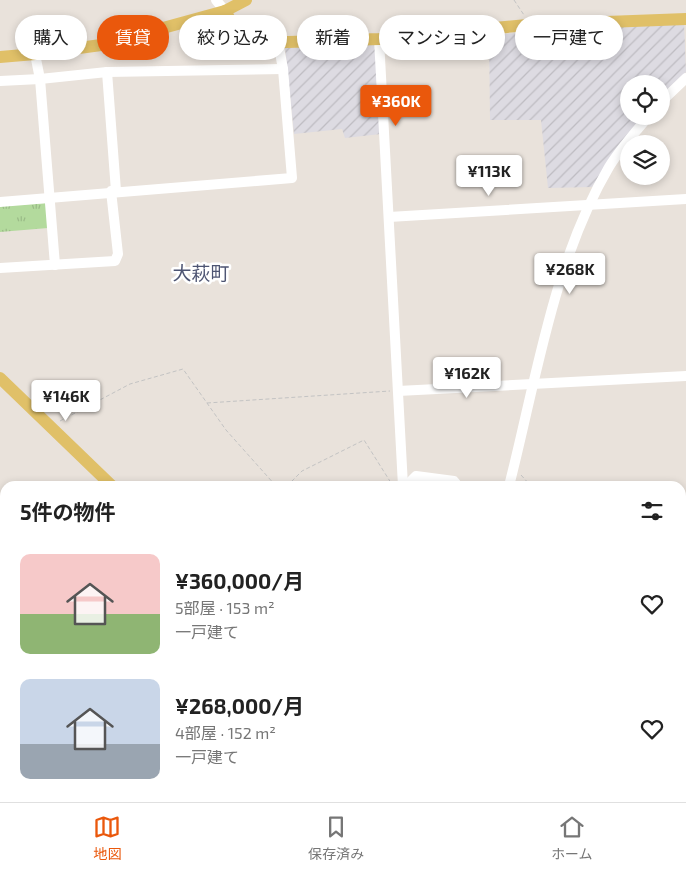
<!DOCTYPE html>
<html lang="ja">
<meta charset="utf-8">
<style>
body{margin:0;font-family:"Exo 2","Noto Sans JP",sans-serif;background:#f6f6f6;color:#222;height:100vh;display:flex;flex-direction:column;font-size:19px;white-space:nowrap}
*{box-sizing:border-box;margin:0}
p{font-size:16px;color:#767676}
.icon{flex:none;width:28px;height:28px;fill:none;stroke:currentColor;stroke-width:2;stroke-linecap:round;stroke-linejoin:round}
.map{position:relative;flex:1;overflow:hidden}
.side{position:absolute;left:0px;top:481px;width:686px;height:321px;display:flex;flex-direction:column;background:#fff;border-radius:15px 15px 0 0;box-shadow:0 2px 8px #0003}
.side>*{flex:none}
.top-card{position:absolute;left:15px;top:15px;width:656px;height:45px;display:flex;gap:10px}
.fabs{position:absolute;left:620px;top:75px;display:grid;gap:10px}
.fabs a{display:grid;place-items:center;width:50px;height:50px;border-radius:50%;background:#fff;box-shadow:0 2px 8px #0003;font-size:25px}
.price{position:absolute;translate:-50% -42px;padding:0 11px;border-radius:5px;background:#fff;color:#222;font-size:16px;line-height:32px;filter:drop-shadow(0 1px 2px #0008)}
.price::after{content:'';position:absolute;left:50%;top:30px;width:15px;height:11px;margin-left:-8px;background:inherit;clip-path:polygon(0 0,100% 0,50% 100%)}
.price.current{background:#ea580c;color:#fff}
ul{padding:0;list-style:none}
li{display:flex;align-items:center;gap:15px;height:125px;padding:0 20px}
li span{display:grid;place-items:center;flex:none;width:140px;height:100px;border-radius:10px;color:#555}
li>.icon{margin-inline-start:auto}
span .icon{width:60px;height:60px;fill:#fffc;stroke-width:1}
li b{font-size:21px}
h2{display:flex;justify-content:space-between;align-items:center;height:60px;padding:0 20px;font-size:21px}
.chip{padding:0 18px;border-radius:22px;background:#fff;box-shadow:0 2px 8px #0003;font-size:18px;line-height:45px}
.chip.current{background:#ea580c;color:#fff}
.tabs{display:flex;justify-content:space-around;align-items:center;height:70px;border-top:1px solid #e0e0e0;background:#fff;font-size:14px;color:#767676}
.tabs a{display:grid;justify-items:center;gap:2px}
.tabs .current{color:#ea580c}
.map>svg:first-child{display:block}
</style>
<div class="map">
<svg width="686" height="802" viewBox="0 0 686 802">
<defs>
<pattern id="industrial-furrows" width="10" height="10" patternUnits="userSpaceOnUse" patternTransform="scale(1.25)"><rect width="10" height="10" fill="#dddbe2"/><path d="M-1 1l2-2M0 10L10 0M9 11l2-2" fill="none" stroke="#bebcc2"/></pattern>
<pattern id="forest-crowns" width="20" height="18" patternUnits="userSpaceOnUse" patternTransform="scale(1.25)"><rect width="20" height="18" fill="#b3da9d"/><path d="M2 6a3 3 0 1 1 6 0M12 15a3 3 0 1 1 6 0" fill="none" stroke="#9abb87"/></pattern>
<pattern id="park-tufts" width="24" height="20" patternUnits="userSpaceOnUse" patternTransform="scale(1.25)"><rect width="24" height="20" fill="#b3da9d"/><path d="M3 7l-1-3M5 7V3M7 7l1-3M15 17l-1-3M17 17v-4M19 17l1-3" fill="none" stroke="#9abb87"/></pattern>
</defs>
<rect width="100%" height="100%" fill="#e9e2db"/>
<g fill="url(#industrial-furrows)">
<path d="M684 23 686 72 661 95V84H629V116H643L620 144 592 187 548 188 541 120H490L489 35Z"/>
<path d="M375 43 381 134 345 138 342 129 294 134 285 47Z"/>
</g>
<path fill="url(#forest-crowns)" d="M0 651 5 655V798H235L236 802H5L0 784Z"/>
<path fill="url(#park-tufts)" d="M46 203 48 228 0 232V206Z"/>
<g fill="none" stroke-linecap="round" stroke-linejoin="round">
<g stroke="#c3c3c3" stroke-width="1" stroke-dasharray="4 2.5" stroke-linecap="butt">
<path d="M514 0 524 15"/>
<path d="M207 403 390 391"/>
<path d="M60 421 130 384 183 369 226 430 276 486"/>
<path d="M521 475 531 486"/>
<path d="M287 486 302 471 364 440 393 486"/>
<path d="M681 551H686"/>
<path d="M681 610 686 615"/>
<path d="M0 613 5 609"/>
<path d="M0 645 5 649"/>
</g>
<g stroke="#fff" stroke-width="10">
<path d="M216 0 225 11"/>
<path d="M379 39 403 486"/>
<path d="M35 54 40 79 55 265"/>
<path d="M107 72 116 191"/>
<path d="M0 81 40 79 107 72 283 69"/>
<path d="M661 102 686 78"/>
<path d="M0 202 292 178 283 69 278 42"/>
<path d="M389 217 686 199"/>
<path d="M0 268 115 261 118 254 111 191"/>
<path d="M398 391 686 376"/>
<path d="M406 486 416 476 454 481 458 486"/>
<path d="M509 486C536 381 553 262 609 167 620 149 635 132 649 116"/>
<path d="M438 798 443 802"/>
<path d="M485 798 490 802"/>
<path d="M579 798 587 802"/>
<path d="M497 802 500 798"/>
</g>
<g stroke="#e0c068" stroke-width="12">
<path d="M225 11 246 0"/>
<path d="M0 57 35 54 101 45 225 11 238 33 258 43 379 39 527 25 686 19"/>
<path d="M0 378 112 486"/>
<path d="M372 798 376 802"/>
</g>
</g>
<g text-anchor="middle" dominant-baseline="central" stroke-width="5" stroke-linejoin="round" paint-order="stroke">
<g font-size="19" fill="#4e5573" stroke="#fff">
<text x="201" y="272">大萩町</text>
</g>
</g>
</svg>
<div class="fabs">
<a><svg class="icon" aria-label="locate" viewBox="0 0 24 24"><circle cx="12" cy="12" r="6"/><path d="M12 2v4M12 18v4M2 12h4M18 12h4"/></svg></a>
<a><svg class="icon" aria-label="layers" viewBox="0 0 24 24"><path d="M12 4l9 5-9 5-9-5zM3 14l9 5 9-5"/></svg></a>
</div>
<b class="price current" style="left:396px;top:127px">¥360K</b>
<b class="price" style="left:489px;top:197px">¥113K</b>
<b class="price" style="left:570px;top:295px">¥268K</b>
<b class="price" style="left:467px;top:399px">¥162K</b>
<b class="price" style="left:66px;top:422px">¥146K</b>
<div class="top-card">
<a class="chip">購入</a>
<a class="chip current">賃貸</a>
<a class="chip">絞り込み</a>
<a class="chip">新着</a>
<a class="chip">マンション</a>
<a class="chip">一戸建て</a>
</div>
<section class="side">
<h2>5件の物件<svg class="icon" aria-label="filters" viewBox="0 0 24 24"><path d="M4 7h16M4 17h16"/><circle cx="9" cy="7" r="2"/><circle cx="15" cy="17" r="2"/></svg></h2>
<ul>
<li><span style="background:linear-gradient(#f6c9c9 60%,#8fb573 0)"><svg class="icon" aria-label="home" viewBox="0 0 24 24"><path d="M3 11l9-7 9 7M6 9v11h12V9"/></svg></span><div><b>¥360,000/月</b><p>5部屋 · 153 m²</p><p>一戸建て</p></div><svg class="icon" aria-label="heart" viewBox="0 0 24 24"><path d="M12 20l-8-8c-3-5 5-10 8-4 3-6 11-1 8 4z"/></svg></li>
<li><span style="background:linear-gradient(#c9d6e8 65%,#9aa5b1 0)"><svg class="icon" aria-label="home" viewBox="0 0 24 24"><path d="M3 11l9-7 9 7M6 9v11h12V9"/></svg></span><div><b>¥268,000/月</b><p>4部屋 · 152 m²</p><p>一戸建て</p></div><svg class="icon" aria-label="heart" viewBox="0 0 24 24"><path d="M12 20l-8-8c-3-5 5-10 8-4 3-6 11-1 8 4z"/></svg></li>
</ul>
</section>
</div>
<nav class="tabs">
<a class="current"><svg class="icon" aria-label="map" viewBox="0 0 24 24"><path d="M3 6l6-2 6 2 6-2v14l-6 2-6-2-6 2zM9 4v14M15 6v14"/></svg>地図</a>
<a><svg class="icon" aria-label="saved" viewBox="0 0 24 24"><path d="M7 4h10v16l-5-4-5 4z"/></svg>保存済み</a>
<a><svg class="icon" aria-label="home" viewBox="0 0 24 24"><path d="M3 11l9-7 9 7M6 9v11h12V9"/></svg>ホーム</a>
</nav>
